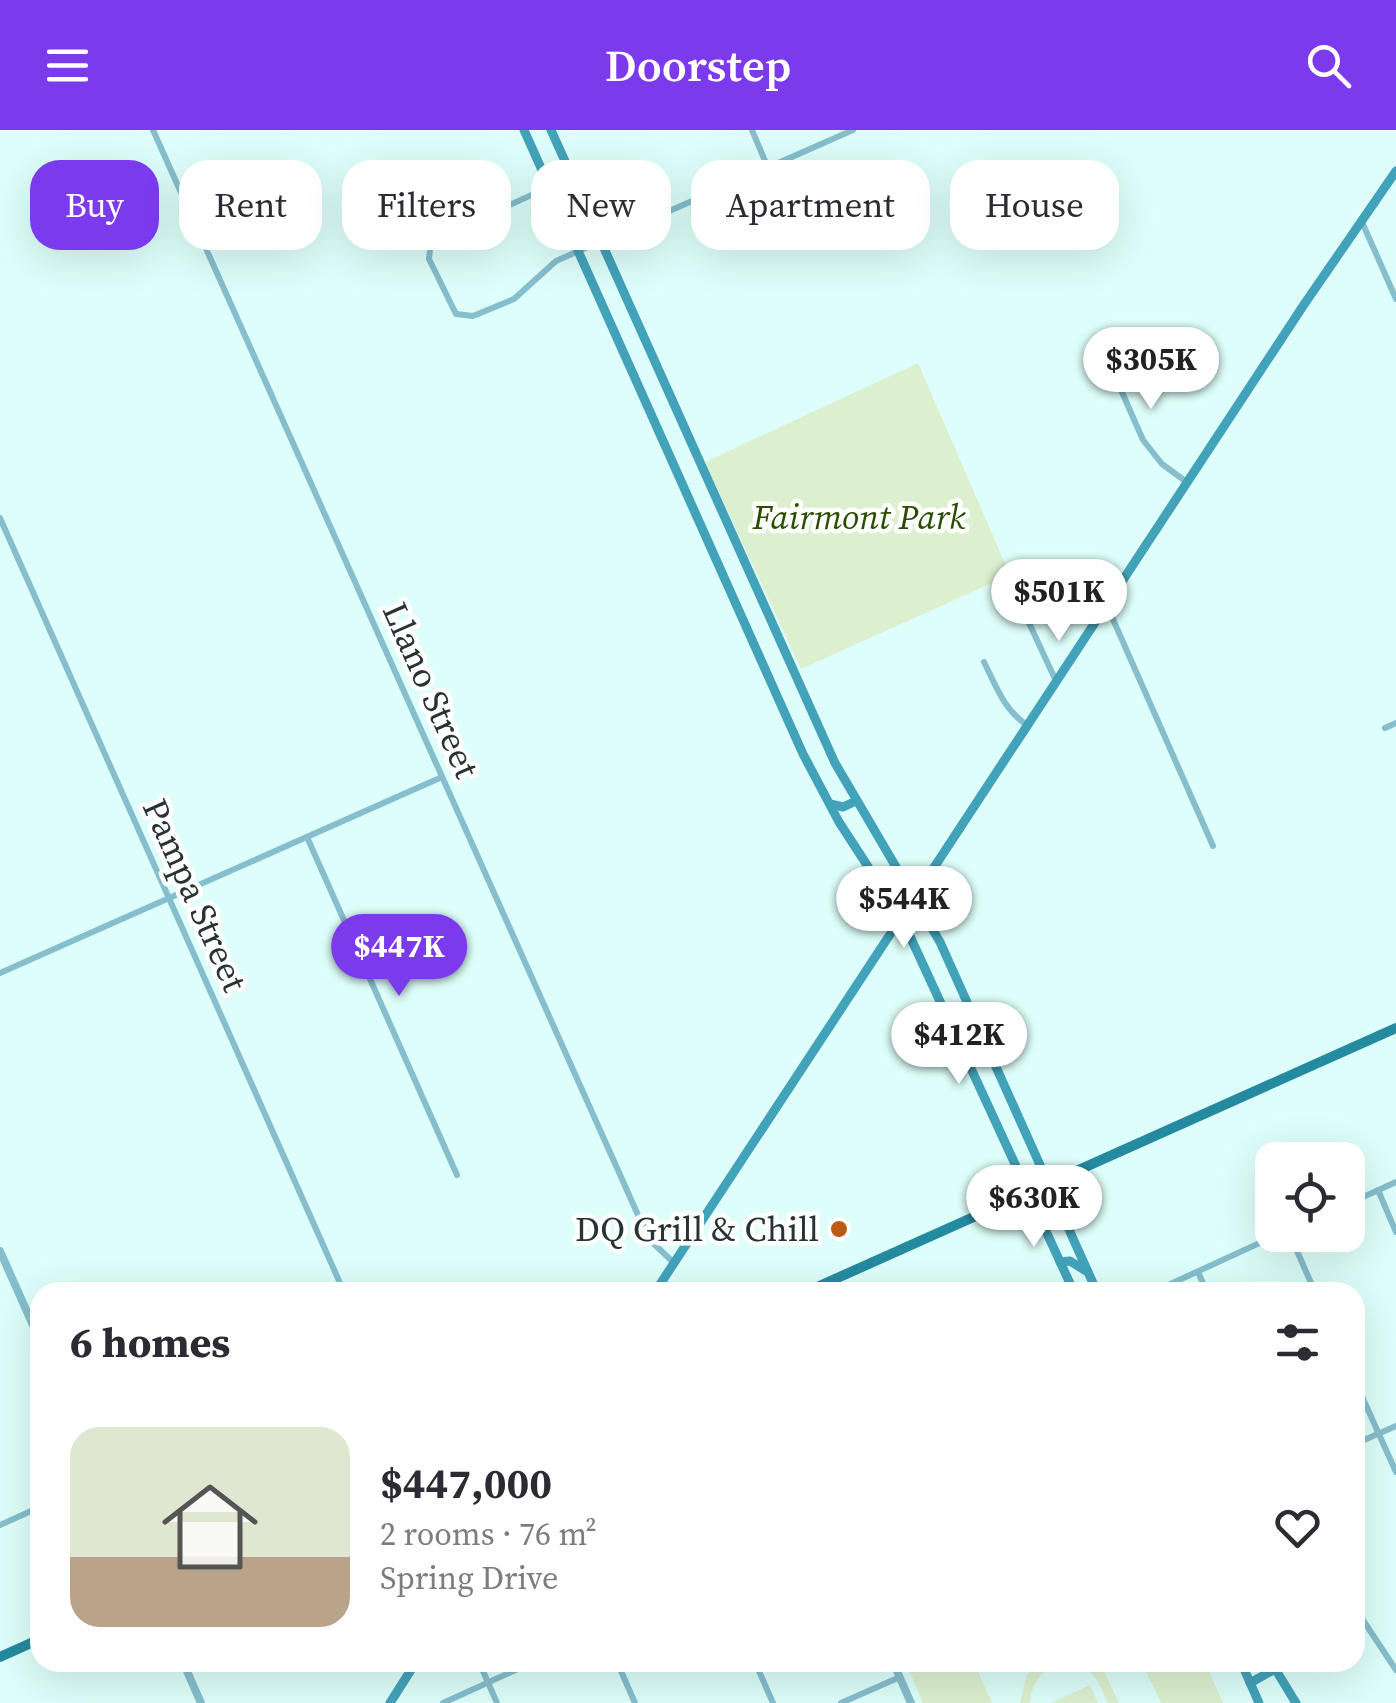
<!DOCTYPE html>
<meta charset="utf-8">
<style>
body{margin:0;font-family:"Source Serif 4",serif;background:#f2f2f3;color:#2b2b33;height:100vh;display:flex;flex-direction:column;font-size:38px;white-space:nowrap}
*{box-sizing:border-box;margin:0}
p{font-size:32px;color:#7c7c81}
.icon{flex:none;width:55px;height:55px;fill:none;stroke:currentColor;stroke-width:2;stroke-linecap:round;stroke-linejoin:round}
.map{position:relative;flex:1;overflow:hidden}
.sheet{position:absolute;left:30px;top:1152px;width:1335px;height:390px;display:flex;flex-direction:column;background:#fff;border-radius:30px;box-shadow:0 10px 40px #0002}
.sheet>*{flex:none}
.top-card{position:absolute;left:30px;top:30px;width:1338px;height:90px;display:flex;gap:20px}
.fabs{position:absolute;left:1255px;top:1012px;display:grid;gap:20px}
.fabs a{display:grid;place-items:center;width:110px;height:110px;border-radius:20px;background:#fff;box-shadow:0 10px 40px #0002;font-size:50px}
.price{position:absolute;translate:-50% -85px;padding:0 22px;border-radius:35px;background:#fff;color:#222;font-size:32px;line-height:65px;filter:drop-shadow(0 2px 5px #0008)}
.price::after{content:'';position:absolute;left:50%;top:60px;width:30px;height:22px;margin-left:-15px;background:inherit;clip-path:polygon(0 0,100% 0,50% 100%)}
.price.selected{background:#7c3aed;color:#fff}
ul{padding:0;list-style:none}
li{display:flex;align-items:center;gap:30px;height:250px;padding:0 40px}
li span{display:grid;place-items:center;flex:none;width:280px;height:200px;border-radius:30px;color:#555}
li>.icon{margin-inline-start:auto}
span .icon{width:120px;height:120px;fill:#fffc;stroke-width:1}
li b{font-size:42px}
h2{display:flex;justify-content:space-between;align-items:center;height:120px;padding:0 40px;font-size:42px}
.pill{padding:0 35px;border-radius:30px;background:#fff;box-shadow:0 10px 40px #0002;font-size:35px;line-height:90px}
.pill.selected{background:#7c3aed;color:#fff}
header{display:flex;justify-content:space-between;align-items:center;height:130px;padding:0 40px;background:#7c3aed;color:#fff;font-size:45px;font-weight:600}
.map>svg:first-child{display:block}
</style>
<header><svg class="icon" aria-label="menu" viewBox="0 0 24 24"><path d="M4 6h16M4 12h16M4 18h16"/></svg>Doorstep<svg class="icon" aria-label="search" viewBox="0 0 24 24"><circle cx="10" cy="10" r="6"/><path d="M15 15l6 6"/></svg></header>
<div class="map">
<svg width="1396" height="1573" viewBox="0 0 1396 1573">
<rect width="100%" height="100%" fill="#ddfefa"/>
<g fill="#dcf0cf">
<path d="M918 233 1010 445 801 539 705 332Z"/>
<path d="M1039 1532 1100 1533 1119 1573H1108C1103 1563 1100 1552 1092 1544 1067 1518 1031 1541 1030 1573H1020L1026 1547Z"/>
<path d="M906 1533H974L992 1573H923Z"/>
<path d="M1142 1533H1205L1223 1573H1161Z"/>
<path d="M1090 1555 1098 1573H1051Z"/>
</g>
<g fill="none" stroke-linecap="round" stroke-linejoin="round">
<g stroke="#86becd" stroke-width="6">
<path d="M153 0 638 1085 651 1111 674 1133"/>
<path d="M752 0 768 38"/>
<path d="M549 57 431 111 429 129 456 184 473 186 514 169 556 131 853 0"/>
<path d="M1362 92 1396 169"/>
<path d="M1103 219 1143 310 1162 334 1188 353"/>
<path d="M0 388 344 1162"/>
<path d="M1108 478 1213 716"/>
<path d="M1029 493 1056 551"/>
<path d="M984 532C996 556 1004 580 1027 595"/>
<path d="M1385 598 1396 593"/>
<path d="M307 707 457 1045"/>
<path d="M0 843 442 647"/>
<path d="M1378 1060 1396 1102"/>
<path d="M1348 1074 1396 1052"/>
<path d="M1290 1105 1315 1162"/>
<path d="M1198 1142 1207 1162"/>
<path d="M1153 1162 1277 1105"/>
<path d="M1355 1251 1396 1342"/>
<path d="M1355 1314 1396 1296"/>
<path d="M0 1395 40 1377"/>
<path d="M1355 1478 1396 1540"/>
<path d="M479 1532 497 1573"/>
<path d="M617 1532 635 1573"/>
<path d="M755 1532 773 1573"/>
<path d="M443 1573 533 1532"/>
<path d="M841 1573 900 1547"/>
</g>
<g stroke="#86becd" stroke-width="8">
<path d="M0 1121 40 1211"/>
<path d="M183 1532 201 1573"/>
<path d="M893 1532 911 1573"/>
</g>
<g stroke="#42a2b9" stroke-width="9">
<path d="M524 0 803 624 839 692 902 789 1074 1162"/>
<path d="M551 0 835 633 940 812 1097 1162"/>
<path d="M830 674 843 677 856 671"/>
<path d="M1060 1132 1070 1131 1086 1141"/>
<path d="M655 1162 1303 176 1396 41"/>
<path d="M1241 1532 1259 1573"/>
<path d="M1271 1532 1296 1573"/>
<path d="M1250 1553 1275 1539"/>
<path d="M390 1573 416 1532"/>
</g>
<g stroke="#248aa0" stroke-width="10">
<path d="M806 1162 1396 898"/>
<path d="M0 1527 40 1509"/>
</g>
</g>
<circle fill="#bb5b16" stroke="#fff" stroke-width="4" cx="839" cy="1099" r="10"/>
<g text-anchor="middle" dominant-baseline="central" stroke-width="9" stroke-linejoin="round" paint-order="stroke">
<g font-size="35" font-style="italic" fill="#2a4e00" stroke="#fff">
<text x="859" y="387">Fairmont Park</text>
</g>
<g font-size="35" fill="#283433" stroke="#fff">
<text transform="translate(431 560) rotate(66)">Llano Street</text>
<text transform="translate(195 765) rotate(66)">Pampa Street</text>
</g>
<g font-size="35" fill="#283433" stroke="#fff" text-anchor="end">
<text x="819" y="1099">DQ Grill &amp; Chill</text>
</g>
</g>
</svg>
<div class="fabs">
<a><svg class="icon" aria-label="locate" viewBox="0 0 24 24"><circle cx="12" cy="12" r="6"/><path d="M12 2v4M12 18v4M2 12h4M18 12h4"/></svg></a>
</div>
<b class="price" style="left:1151px;top:282px">$305K</b>
<b class="price" style="left:1059px;top:514px">$501K</b>
<b class="price" style="left:904px;top:821px">$544K</b>
<b class="price selected" style="left:399px;top:869px">$447K</b>
<b class="price" style="left:959px;top:957px">$412K</b>
<b class="price" style="left:1034px;top:1120px">$630K</b>
<div class="top-card">
<a class="pill selected">Buy</a>
<a class="pill">Rent</a>
<a class="pill">Filters</a>
<a class="pill">New</a>
<a class="pill">Apartment</a>
<a class="pill">House</a>
</div>
<section class="sheet">
<h2>6 homes<svg class="icon" aria-label="filters" viewBox="0 0 24 24"><path d="M4 7h16M4 17h16"/><circle cx="9" cy="7" r="2"/><circle cx="15" cy="17" r="2"/></svg></h2>
<ul>
<li><span style="background:linear-gradient(#dfe7d0 65%,#b9a48a 0)"><svg class="icon" aria-label="home" viewBox="0 0 24 24"><path d="M3 11l9-7 9 7M6 9v11h12V9"/></svg></span><div><b>$447,000</b><p>2 rooms · 76 m²</p><p>Spring Drive</p></div><svg class="icon" aria-label="heart" viewBox="0 0 24 24"><path d="M12 20l-8-8c-3-5 5-10 8-4 3-6 11-1 8 4z"/></svg></li>
</ul>
</section>
</div>
